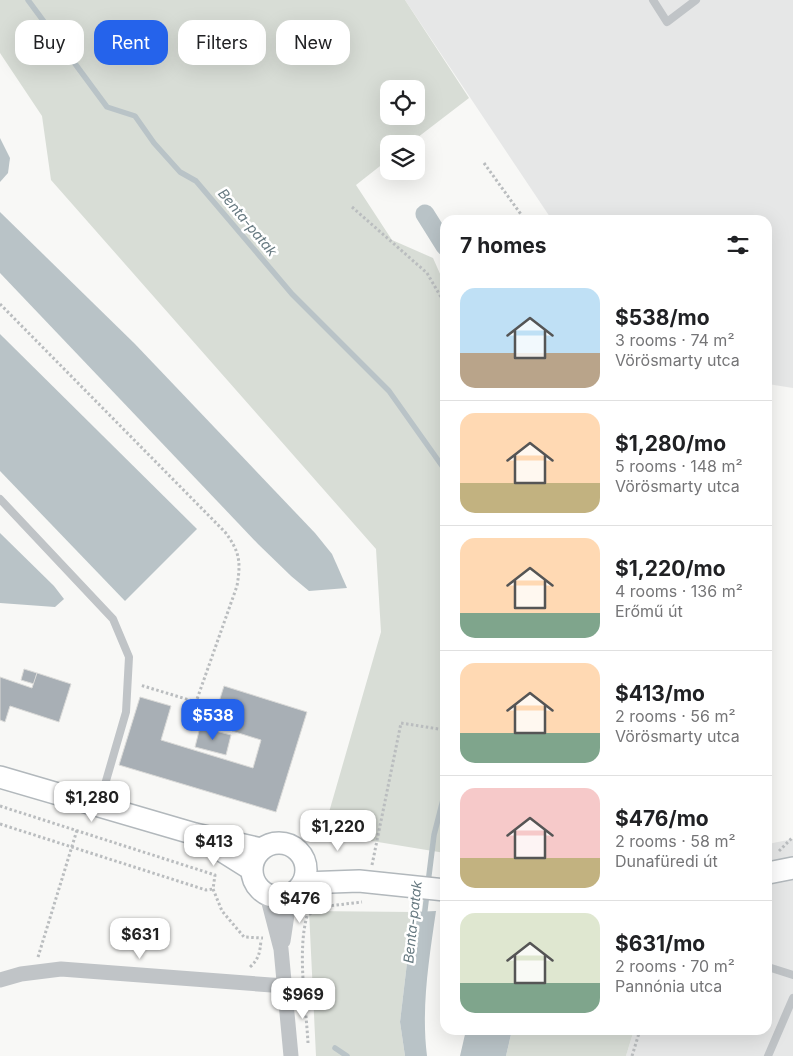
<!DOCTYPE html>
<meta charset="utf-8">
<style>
body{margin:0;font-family:Inter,sans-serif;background:#f6f6f6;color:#202124;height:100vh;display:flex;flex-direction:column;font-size:19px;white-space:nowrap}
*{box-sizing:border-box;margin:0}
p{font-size:16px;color:#757577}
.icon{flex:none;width:28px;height:28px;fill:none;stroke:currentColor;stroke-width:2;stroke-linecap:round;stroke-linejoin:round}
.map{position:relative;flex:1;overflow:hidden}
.details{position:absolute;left:440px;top:215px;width:332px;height:820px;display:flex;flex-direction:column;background:#fff;border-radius:15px;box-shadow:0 5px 20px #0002}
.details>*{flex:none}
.banner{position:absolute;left:15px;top:20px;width:350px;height:45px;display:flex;gap:10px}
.fabs{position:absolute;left:380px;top:80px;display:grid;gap:10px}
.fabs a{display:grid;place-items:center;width:45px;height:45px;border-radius:10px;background:#fff;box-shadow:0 5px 20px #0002;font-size:25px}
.price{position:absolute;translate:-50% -42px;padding:0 11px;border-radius:10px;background:#fff;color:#222;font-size:16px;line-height:32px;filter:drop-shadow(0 1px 2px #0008)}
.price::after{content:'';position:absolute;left:50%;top:30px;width:15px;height:11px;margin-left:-8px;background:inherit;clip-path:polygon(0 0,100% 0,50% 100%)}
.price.current{background:#2563eb;color:#fff}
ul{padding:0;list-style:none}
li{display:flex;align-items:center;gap:15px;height:125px;padding:0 20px}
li+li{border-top:1px solid #e0e0e0}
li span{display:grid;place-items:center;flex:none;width:140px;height:100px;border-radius:15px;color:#555}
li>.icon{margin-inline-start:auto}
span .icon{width:60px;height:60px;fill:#fffc;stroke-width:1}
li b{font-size:21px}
h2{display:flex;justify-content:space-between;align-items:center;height:60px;padding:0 20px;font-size:21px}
.tag{padding:0 18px;border-radius:15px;background:#fff;box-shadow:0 5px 20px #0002;font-size:18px;line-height:45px}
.tag.current{background:#2563eb;color:#fff}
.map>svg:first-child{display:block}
</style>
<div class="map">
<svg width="793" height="1056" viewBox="0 0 793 1056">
<rect width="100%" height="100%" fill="#f8f8f6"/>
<g fill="#e6e7e7">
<path d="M405 0H793V388L768 384V220H552Z"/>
<path d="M793 839V1056H626L634 1030H768V844Z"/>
</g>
<g fill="#d8ddd6" fill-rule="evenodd">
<path d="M0 0H405L469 98 409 144H389V159L356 185 392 240 433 258 445 285V853L323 833 381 632 376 549 51 180 42 116 0 53ZM389 89H416V116H389Z"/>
<path d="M309 911 413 912 400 1022 405 1056H316Z"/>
<path d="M512 1030H634L626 1056H506Z"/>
</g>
<g fill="#b9c3c7">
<path d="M0 138 10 158 8 173 0 182Z"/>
<path d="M0 212 135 344 315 533 332 554 347 588 309 591 291 576 258 544 0 273Z"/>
<path d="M0 334 197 529 125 601 0 471Z"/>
<path d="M0 533 54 586 64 599 55 607 0 603Z"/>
<path d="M436 911C429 959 421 1008 427 1056H405L400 1022 413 912Z"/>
<path d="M466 1030H512L506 1056H460Z"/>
</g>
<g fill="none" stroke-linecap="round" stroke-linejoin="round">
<g stroke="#b9c3c7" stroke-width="5.5">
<path d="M28 0 107 107 135 116 154 143 180 172 196 181 292 294 389 391 445 470"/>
<path d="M428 883 434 835 445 792"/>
<path d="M424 918 427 893"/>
<path d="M335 1048 347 1056"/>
</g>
<path stroke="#b9c3c7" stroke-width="19" d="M425 214 445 246"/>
</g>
<g fill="#a8afb5" stroke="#dadad8">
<path d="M24 669 37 673 34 684 21 680Z"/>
<path d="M37 673 71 684 59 722 10 706 5 722 0 720V677L32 688Z"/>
<path d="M224 686 307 712 276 812 119 765 140 697 171 706 161 740 253 768 261 740 232 731 233 727 213 721Z"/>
<path d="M200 727 231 735 226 755 195 747Z"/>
</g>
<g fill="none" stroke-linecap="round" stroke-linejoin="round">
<defs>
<g id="secondary">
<path d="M0 777 195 834 261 849"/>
<path d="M208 842 251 869"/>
<circle cx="279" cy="870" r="27"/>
<path d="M768 873 793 868"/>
<path d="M303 883 359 881 445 890"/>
</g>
</defs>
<use href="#secondary" stroke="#b2b8bc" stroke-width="24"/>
<g stroke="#babdbf" stroke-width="3" stroke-dasharray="2.5 2.5" stroke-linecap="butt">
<path d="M484 163 525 220"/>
<path d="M352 207 427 273 445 304"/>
<path d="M0 304 225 532C240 552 241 562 237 586L196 702 140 685"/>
<path d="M0 806 215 875 213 889 222 911 244 937 263 938"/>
<path d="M0 824 206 890 213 889"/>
<path d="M779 851 793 837"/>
<path d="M372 865 401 723 445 730"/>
<path d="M38 957 77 830"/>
<path d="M250 967C259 959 260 952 261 940"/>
<path d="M308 1043C306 1005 297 952 307 916L320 907 362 902"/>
<path d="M632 1056 640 1030"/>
</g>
<g stroke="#c0c4c7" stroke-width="8">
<path d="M653 0 667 22 696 0"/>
<path d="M0 499 113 619 129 657 126 712 99 805"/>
<path d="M768 967 793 975"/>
<path d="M768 1056 793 998"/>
</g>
<g stroke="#c0c4c7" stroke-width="15">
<path d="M267 895 281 949 291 1056"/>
<path d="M283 941 290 895"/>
<path d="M0 980 21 974 61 969 285 986"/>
</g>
<use href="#secondary" stroke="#fff" stroke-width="21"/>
</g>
<g text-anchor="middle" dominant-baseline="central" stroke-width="5" stroke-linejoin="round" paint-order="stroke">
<g font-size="14" font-style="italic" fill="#667980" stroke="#fff">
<text transform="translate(248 222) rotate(50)">Benta-patak</text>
<text transform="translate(412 922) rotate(-84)">Benta-patak</text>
</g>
</g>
</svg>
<div class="fabs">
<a><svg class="icon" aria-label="locate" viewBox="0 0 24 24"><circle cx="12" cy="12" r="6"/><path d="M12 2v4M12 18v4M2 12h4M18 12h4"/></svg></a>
<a><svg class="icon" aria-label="layers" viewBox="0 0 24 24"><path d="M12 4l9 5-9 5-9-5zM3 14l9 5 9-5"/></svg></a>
</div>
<b class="price current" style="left:213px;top:741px">$538</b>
<b class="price" style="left:92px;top:823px">$1,280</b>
<b class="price" style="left:338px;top:852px">$1,220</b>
<b class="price" style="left:214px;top:867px">$413</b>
<b class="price" style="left:300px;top:924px">$476</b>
<b class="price" style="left:140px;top:960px">$631</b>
<b class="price" style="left:303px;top:1020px">$969</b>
<div class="banner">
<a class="tag">Buy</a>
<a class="tag current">Rent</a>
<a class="tag">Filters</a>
<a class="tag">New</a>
</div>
<section class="details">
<h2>7 homes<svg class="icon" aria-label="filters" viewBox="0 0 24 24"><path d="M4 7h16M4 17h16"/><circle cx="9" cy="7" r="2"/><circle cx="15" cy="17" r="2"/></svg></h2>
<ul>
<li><span style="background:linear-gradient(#bfe0f5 65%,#b9a48a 0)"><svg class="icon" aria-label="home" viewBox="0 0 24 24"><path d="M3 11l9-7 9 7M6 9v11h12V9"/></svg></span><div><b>$538/mo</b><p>3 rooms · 74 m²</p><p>Vörösmarty utca</p></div></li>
<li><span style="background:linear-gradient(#ffd9b3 70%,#c2b280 0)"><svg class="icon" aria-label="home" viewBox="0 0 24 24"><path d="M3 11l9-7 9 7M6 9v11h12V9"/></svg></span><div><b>$1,280/mo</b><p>5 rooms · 148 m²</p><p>Vörösmarty utca</p></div></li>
<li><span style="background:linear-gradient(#ffd9b3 75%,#7fa58c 0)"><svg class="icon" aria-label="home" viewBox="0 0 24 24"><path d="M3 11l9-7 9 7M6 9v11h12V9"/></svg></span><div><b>$1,220/mo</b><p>4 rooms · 136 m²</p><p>Erőmű út</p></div></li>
<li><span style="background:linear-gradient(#ffd9b3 70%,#7fa58c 0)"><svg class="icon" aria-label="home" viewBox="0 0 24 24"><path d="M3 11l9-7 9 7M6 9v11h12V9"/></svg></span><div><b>$413/mo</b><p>2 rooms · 56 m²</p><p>Vörösmarty utca</p></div></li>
<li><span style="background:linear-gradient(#f6c9c9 70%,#c2b280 0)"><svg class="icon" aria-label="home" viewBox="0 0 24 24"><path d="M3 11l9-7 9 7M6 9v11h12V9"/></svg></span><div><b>$476/mo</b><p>2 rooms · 58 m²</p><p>Dunafüredi út</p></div></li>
<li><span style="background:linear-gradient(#dfe7d0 70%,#7fa58c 0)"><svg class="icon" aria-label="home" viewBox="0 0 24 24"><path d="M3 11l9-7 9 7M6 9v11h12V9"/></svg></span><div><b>$631/mo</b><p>2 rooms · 70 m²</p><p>Pannónia utca</p></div></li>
</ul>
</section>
</div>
